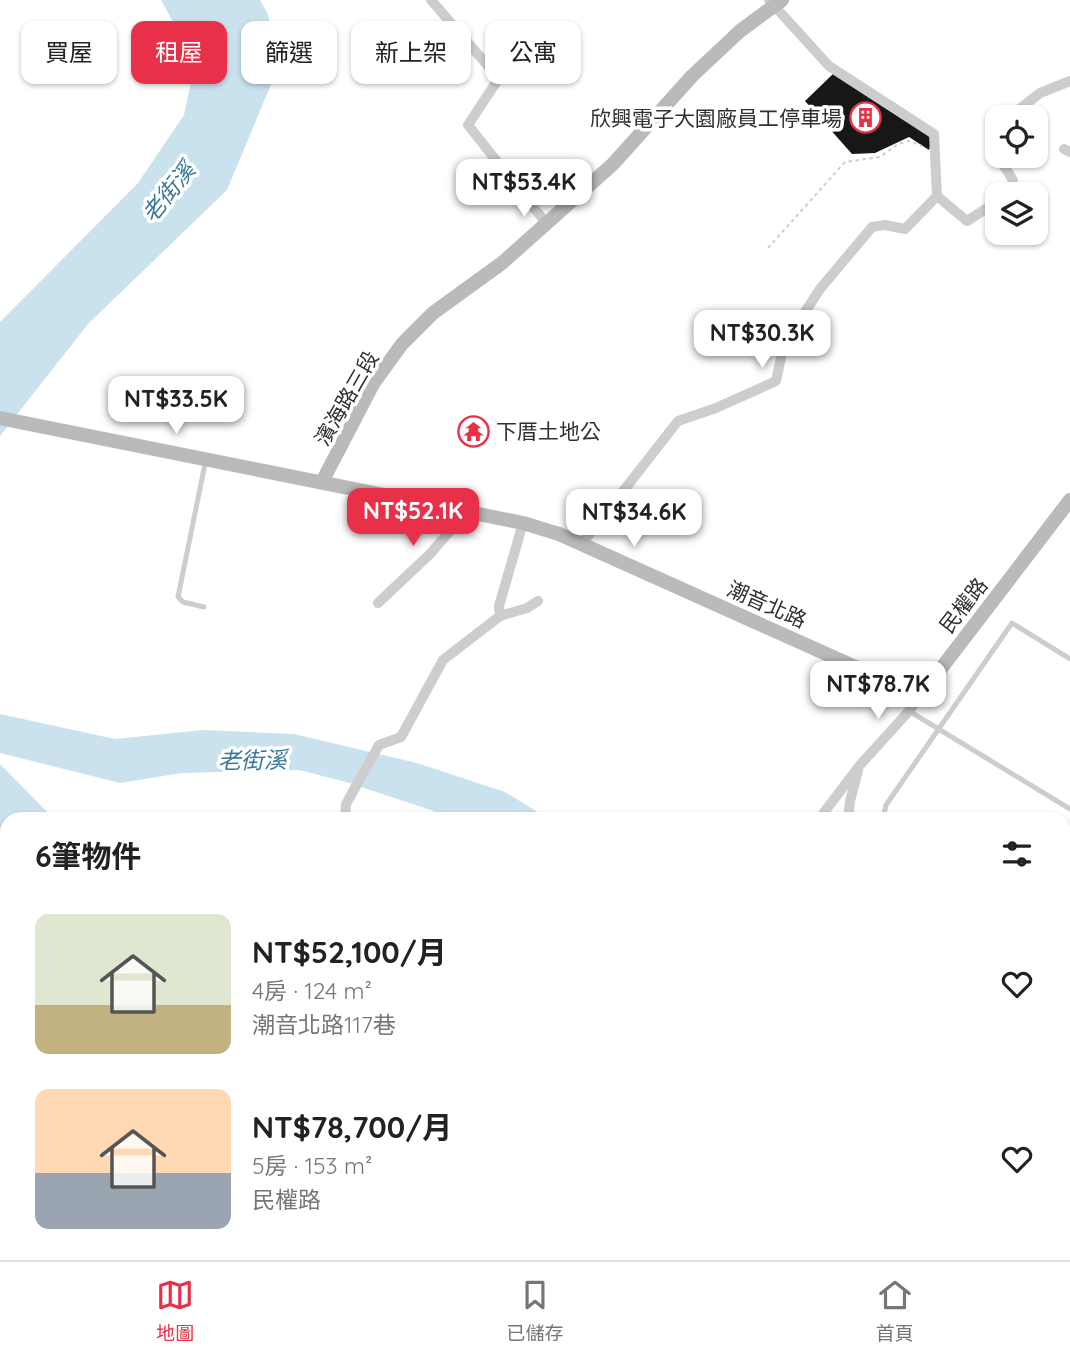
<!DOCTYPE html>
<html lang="zh-TW">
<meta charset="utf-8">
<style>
body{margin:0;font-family:Quicksand,"Noto Sans TC",sans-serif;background:#f6f6f6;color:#222;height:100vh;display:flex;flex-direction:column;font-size:26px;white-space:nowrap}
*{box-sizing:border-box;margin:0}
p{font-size:23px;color:#767676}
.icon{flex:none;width:38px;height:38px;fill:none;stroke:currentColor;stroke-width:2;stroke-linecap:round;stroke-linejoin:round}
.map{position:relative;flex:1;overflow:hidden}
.sheet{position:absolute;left:0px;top:812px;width:1071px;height:448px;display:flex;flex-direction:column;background:#fff;border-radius:21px 21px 0 0;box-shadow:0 2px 5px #0004}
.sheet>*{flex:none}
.top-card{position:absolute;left:21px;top:21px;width:700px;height:63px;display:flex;gap:14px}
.controls{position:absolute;left:985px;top:105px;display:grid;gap:14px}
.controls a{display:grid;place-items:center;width:63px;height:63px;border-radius:14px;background:#fff;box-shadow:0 2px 5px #0004;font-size:35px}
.price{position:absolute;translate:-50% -60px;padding:0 16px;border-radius:14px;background:#fff;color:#222;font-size:23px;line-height:46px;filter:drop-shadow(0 2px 4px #0008)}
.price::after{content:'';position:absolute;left:50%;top:42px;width:21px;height:16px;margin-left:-10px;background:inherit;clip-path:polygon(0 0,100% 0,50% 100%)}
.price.on{background:#e93049;color:#fff}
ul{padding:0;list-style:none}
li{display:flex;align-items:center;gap:21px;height:175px;padding:0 35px}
li span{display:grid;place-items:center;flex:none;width:196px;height:140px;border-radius:14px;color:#555}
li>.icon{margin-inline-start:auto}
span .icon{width:84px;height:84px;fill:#fffc;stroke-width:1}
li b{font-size:30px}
h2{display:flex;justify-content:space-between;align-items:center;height:84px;padding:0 35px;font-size:30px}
.pill{padding:0 24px;border-radius:14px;background:#fff;box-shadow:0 2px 5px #0004;font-size:24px;line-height:63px}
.pill.on{background:#e93049;color:#fff}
.menu{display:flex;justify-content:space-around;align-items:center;height:98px;border-top:2px solid #e0e0e0;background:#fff;font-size:19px;color:#767676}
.menu a{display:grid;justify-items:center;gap:4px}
.menu .on{color:#e93049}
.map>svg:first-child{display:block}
</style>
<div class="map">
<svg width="1070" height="1260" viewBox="0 0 1070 1260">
<rect width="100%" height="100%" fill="#fff"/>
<g fill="#cae2ed">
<path d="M161 0H260L268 14 277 70 227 190 88 324 0 436V322L138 183 184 115 193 73 179 33Z"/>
<path d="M0 714 115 739 203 730 294 734 417 763 505 792 549 819H458L346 782 299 770 182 773 120 783 0 753Z"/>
<path d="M0 764 54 819H7V836L0 827Z"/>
</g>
<g fill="#171717">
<path d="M834 73 934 134 929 150 909 137 875 153 852 154 805 101Z"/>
<path d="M773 1253H850L857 1256 855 1260H770Z"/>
</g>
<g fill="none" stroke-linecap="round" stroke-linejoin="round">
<path stroke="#cdcdcd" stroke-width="2" stroke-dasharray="3.5 3.5" stroke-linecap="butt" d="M768 248 845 162 880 157 898 144 909 141 922 146"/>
<g stroke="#cdcdcd" stroke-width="5">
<path d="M204 607 183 602 178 597 206 459"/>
<path d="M909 711 1070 809"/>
<path d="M883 819 886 805 1012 623 1070 659"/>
<path d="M1064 896 1070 895"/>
</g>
<g stroke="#cdcdcd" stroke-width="10">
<path d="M431 0 495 74 497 81 468 125 546 223"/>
<path d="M769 0 829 66 934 134 937 196"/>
<path d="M1009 117 1040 93 1070 81"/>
<path d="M998 129 990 143C993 157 1007 166 1013 181L1007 194"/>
<path d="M1064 149 1070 152"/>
<path d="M937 196 967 221 998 201"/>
<path d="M581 545 678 421 716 408 776 381 784 344 820 289 872 227 885 225 905 229 937 196"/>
<path d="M378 603 431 553 466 512"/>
<path d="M500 616 499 606 523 523"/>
<path d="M345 819 346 804 379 745 401 737 443 660 500 616 527 608 538 601"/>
<path d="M819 819 860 765 909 711 920 696"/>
<path d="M848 819 850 801 858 771"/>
<path d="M0 977 7 974"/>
<path d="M497 1253 498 1260"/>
<path d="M216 1260 232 1253"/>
<path d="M472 1260V1253"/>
<path d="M581 1260 604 1253"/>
<path d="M1008 1260 1012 1253"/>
</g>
<g stroke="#bababa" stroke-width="14">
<path d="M0 418 523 523 559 534 920 696 1070 500"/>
<path d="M322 482 373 384 402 344 433 313 502 263 613 164 692 76 740 31 782 0"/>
</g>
</g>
<defs>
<symbol id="building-ring" viewBox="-11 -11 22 22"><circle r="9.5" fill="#fff" stroke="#e93049" stroke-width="1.5"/><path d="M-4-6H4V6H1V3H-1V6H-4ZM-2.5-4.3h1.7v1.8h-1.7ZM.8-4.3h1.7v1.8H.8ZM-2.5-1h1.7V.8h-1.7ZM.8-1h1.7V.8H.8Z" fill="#e93049"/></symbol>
<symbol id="temple-ring" viewBox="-11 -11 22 22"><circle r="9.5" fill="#fff" stroke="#e93049" stroke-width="1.5"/><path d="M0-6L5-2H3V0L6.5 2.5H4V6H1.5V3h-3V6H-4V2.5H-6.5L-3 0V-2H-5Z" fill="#e93049"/></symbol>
</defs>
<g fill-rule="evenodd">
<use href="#building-ring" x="848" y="100" width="35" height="35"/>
<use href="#temple-ring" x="456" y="414" width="35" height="35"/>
</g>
<g text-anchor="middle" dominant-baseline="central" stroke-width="7" stroke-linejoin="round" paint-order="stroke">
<g font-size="21" fill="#303030" stroke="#fff" text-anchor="end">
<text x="842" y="118">欣興電子大園廠員工停車場</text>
<text x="496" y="431" text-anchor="start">下厝土地公</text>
</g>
<g font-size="21" fill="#303030" stroke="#fff">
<text transform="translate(346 398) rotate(-60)">濱海路三段</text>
<text transform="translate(767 604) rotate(24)">潮音北路</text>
<text transform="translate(963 605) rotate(-52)">民權路</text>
</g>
<g font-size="23" font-style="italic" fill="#3b7895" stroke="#fff">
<text transform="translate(168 192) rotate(-51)">老街溪</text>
<text transform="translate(252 760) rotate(-1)">老街溪</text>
</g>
</g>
</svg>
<div class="controls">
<a><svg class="icon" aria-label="locate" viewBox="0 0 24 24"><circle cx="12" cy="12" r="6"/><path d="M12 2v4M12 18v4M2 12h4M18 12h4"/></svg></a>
<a><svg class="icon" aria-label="layers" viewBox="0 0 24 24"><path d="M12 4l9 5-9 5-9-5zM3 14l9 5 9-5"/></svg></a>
</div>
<b class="price" style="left:524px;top:219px">NT$53.4K</b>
<b class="price" style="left:762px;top:370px">NT$30.3K</b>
<b class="price" style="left:176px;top:436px">NT$33.5K</b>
<b class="price on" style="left:413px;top:548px">NT$52.1K</b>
<b class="price" style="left:634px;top:549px">NT$34.6K</b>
<b class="price" style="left:878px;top:721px">NT$78.7K</b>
<div class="top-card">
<a class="pill">買屋</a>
<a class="pill on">租屋</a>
<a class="pill">篩選</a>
<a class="pill">新上架</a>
<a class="pill">公寓</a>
</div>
<section class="sheet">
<h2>6筆物件<svg class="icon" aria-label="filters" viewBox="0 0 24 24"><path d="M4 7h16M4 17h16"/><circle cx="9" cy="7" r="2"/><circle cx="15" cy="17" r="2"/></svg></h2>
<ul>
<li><span style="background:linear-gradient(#dfe7d0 65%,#c2b280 0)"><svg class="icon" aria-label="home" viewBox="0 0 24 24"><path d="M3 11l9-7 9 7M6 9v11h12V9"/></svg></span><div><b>NT$52,100/月</b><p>4房 · 124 m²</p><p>潮音北路117巷</p></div><svg class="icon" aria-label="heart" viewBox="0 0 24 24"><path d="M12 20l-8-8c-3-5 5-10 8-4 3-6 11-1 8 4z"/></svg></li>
<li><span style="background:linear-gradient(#ffd9b3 60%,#9aa5b1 0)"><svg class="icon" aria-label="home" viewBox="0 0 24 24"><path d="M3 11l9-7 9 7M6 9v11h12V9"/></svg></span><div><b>NT$78,700/月</b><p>5房 · 153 m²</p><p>民權路</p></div><svg class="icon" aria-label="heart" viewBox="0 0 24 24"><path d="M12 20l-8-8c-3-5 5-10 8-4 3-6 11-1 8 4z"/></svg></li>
</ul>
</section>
</div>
<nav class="menu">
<a class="on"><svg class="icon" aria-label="map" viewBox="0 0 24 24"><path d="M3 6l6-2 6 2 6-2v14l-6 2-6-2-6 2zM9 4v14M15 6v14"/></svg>地圖</a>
<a><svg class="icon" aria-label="saved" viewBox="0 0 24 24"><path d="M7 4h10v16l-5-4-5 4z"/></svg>已儲存</a>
<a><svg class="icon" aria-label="home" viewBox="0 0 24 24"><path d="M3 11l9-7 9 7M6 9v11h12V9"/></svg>首頁</a>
</nav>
